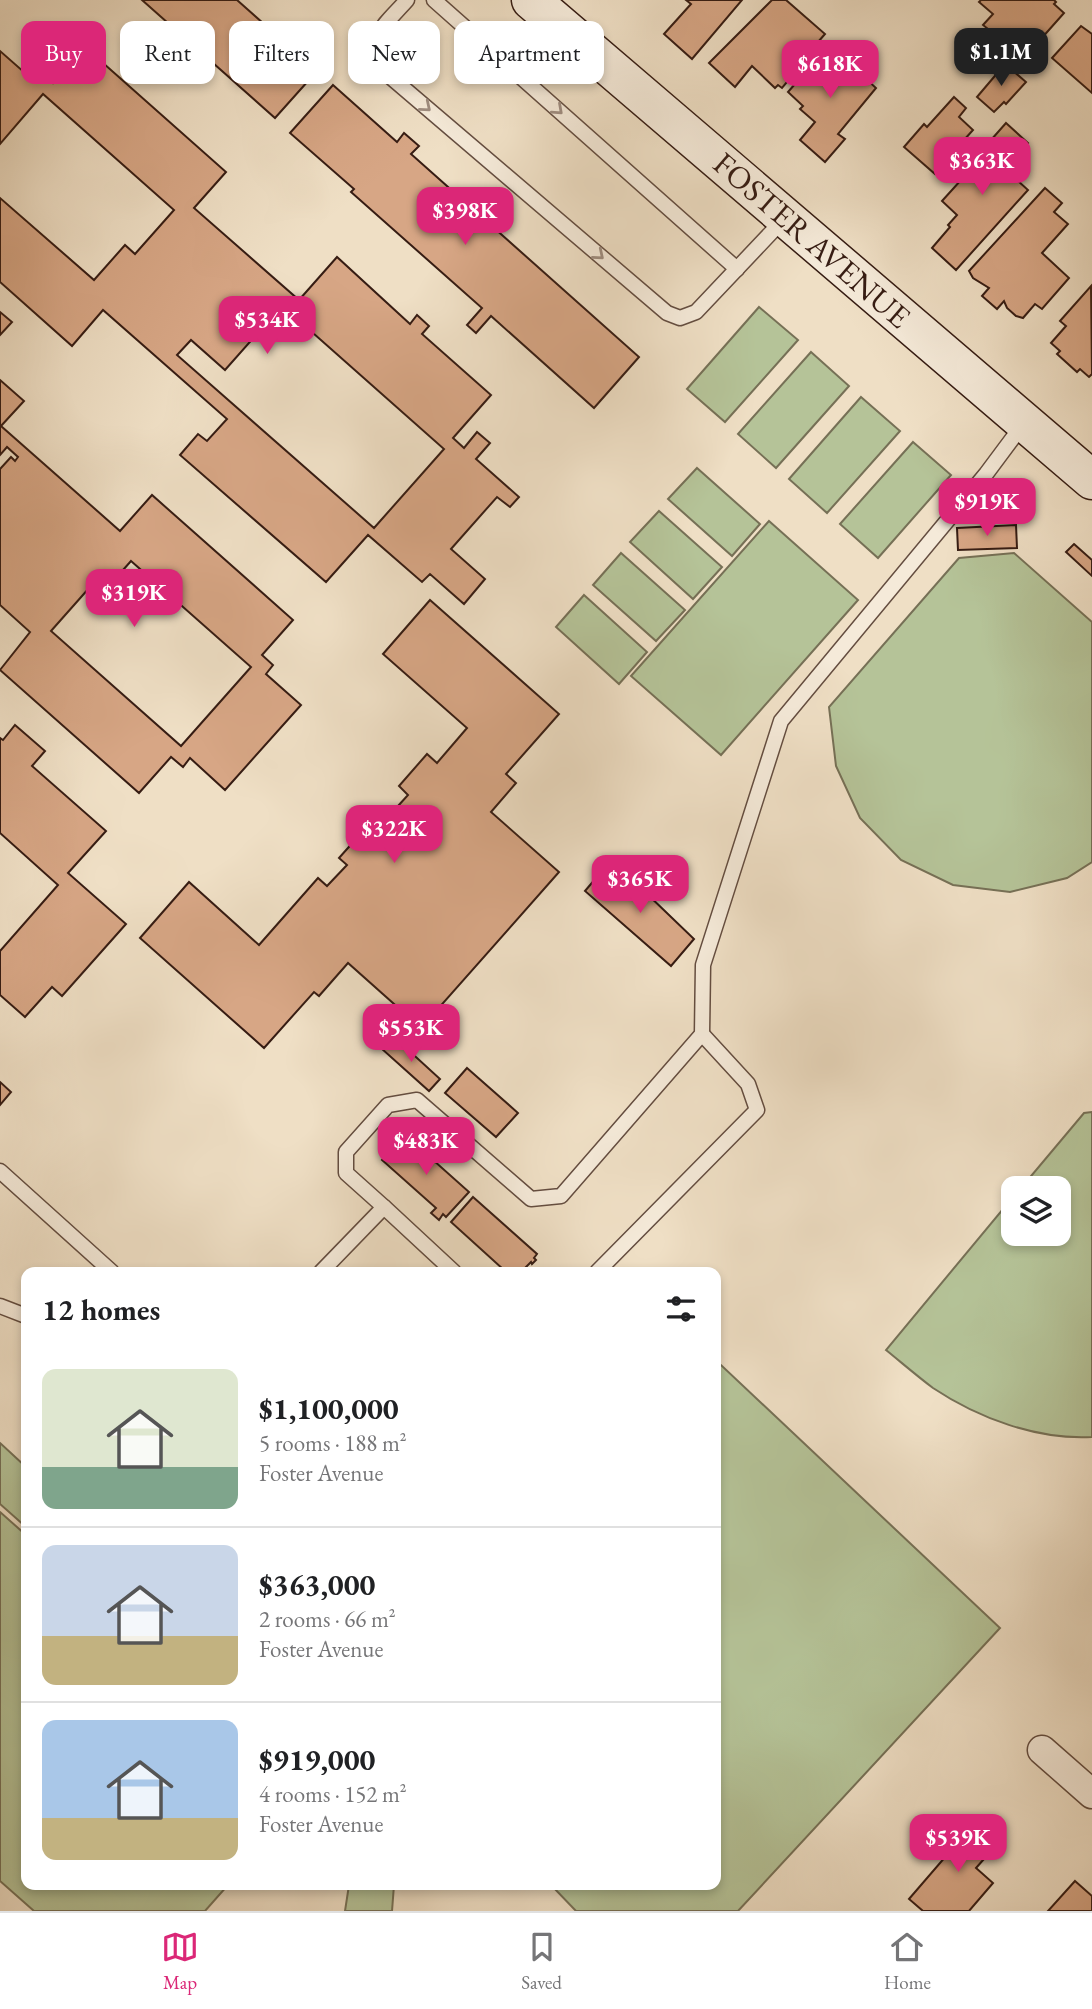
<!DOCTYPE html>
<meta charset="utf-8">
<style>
body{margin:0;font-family:"EB Garamond",serif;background:#f6f6f6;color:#202124;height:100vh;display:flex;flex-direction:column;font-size:26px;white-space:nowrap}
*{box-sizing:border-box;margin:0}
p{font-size:23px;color:#757577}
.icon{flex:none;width:38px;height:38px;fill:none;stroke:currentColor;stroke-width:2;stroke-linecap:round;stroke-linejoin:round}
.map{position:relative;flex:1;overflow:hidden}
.sheet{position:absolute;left:21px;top:1267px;width:700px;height:623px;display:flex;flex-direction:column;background:#fff;border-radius:14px;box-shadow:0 4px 10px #0003}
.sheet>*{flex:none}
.top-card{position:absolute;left:21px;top:21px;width:700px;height:63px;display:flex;gap:14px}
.fabs{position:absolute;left:1001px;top:1176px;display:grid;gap:14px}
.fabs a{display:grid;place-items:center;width:70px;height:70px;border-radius:14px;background:#fff;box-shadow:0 4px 10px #0003;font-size:35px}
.price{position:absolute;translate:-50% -60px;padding:0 16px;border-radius:14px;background:#db2777;color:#fff;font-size:23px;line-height:46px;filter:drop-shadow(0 2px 4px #0008)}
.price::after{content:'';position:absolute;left:50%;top:42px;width:21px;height:16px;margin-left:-10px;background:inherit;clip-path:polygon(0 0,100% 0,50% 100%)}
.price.selected{background:#222;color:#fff}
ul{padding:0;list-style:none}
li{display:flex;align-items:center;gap:21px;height:175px;padding:0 21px}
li+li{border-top:2px solid #e0e0e0}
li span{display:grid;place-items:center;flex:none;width:196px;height:140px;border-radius:14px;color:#555}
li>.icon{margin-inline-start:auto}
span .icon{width:84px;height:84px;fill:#fffc;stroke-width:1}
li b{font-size:30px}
h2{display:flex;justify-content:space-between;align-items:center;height:84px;padding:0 21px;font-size:30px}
.tag{padding:0 24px;border-radius:14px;background:#fff;box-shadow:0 4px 10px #0003;font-size:24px;line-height:63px}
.tag.selected{background:#db2777;color:#fff}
.tabs{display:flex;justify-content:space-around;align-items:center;height:98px;border-top:2px solid #e0e0e0;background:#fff;font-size:19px;color:#757577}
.tabs a{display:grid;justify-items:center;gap:4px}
.tabs .selected{color:#db2777}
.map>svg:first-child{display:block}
</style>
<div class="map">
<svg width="1092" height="1911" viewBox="0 0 1092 1911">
<rect width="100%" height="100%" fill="#efdfc5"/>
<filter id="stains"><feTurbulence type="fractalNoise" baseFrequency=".00286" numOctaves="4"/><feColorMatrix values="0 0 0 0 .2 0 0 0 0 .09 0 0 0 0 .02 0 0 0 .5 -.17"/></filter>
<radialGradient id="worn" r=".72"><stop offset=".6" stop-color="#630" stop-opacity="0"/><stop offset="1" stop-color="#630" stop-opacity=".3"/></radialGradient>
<g fill="#b5c398" stroke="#767056" stroke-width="2">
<path d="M759 307 798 340 725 422 687 389Z"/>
<path d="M811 352 849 386 776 468 738 434Z"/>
<path d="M861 397 900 431 827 513 789 479Z"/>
<path d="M913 442 951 475 878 558 840 524Z"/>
<path d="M697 468 760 524 732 556 668 499Z"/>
<path d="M659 511 722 567 693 599 630 542Z"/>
<path d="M769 521 858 600 721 755 631 676Z"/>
<path d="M621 553 685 610 656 641 593 585Z"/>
<path d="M1014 553 1092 622V862L1067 878 1010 892 953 885 901 860 860 818 836 766 829 707 959 558Z"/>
<path d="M584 595 647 652 619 684 556 627Z"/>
<path d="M1092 1112V1437C1037 1440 978 1418 933 1388 917 1376 902 1363 886 1350L1013 1197V1234H1059V1188H1021L1084 1113Z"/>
<path d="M716 1363 721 1365 1000 1628 738 1911H576L551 1885H716Z"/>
<path d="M0 1443 26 1467V1527L0 1504Z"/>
<path d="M0 1512 26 1535V1885H228L205 1911H34L0 1881Z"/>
<path d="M349 1885H394L392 1911H345Z"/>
</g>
<g fill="#d7a685" stroke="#361c13" stroke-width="2" fill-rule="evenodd">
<path d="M142 0H237L317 71 275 118Z"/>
<path d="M686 0H742L692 59 664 34 691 4Z"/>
<path d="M772 0H786L825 34 790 74 792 76 782 88 778 85 775 88 752 66 735 87 709 63Z"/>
<path d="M981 0H1054L1056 2 1054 4 1064 13 1024 58 983 25 993 14 979 2Z"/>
<path d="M1081 26 1092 34V93L1052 58Z"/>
<path d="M829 45 876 88 838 134 845 139 825 162 800 140 815 122 800 109 803 106 788 92Z"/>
<path d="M85 47 226 172 194 208 299 300 337 257 410 324 417 315 429 326 422 334 491 395 453 438 464 448 477 432 490 443 476 459 519 497 510 507 497 497 451 549 485 579 464 604 430 574 422 582 368 535 326 582 180 455 198 434 207 441 227 419 103 310 72 346 0 282V198L94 280 125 245 135 254 174 210 43 94 0 144V51L34 81 42 73 53 83ZM278 302 444 449 374 528 177 355 191 340 225 370 280 308 276 305Z"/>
<path d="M1005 64 1026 82 1006 104 1004 102 994 112 977 97Z"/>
<path d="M333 85 397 142 404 133 419 146 411 154 639 357 594 408 491 316 476 333 467 325 482 308 351 192 354 189 290 133Z"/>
<path d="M954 97 966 108 959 117 973 130 955 150 962 156 952 167 946 161 935 174 904 147 924 124 927 127Z"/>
<path d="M1006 123 1028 143 1005 169 1028 190 956 270 932 248 950 227 948 225 957 215 942 201 971 169 968 166Z"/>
<path d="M1045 188 1062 203 1054 212 1068 224 1042 253 1069 278 1042 309 1035 304 1023 318 1016 316 1007 308 1004 301 997 309 982 296 989 288 973 278 969 271Z"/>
<path d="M1091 286 1092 374 1089 377 1080 369 1077 372 1057 354 1060 351 1051 343 1066 326 1060 321Z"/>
<path d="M0 312 12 322 0 335Z"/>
<path d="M0 380 24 401 1 426 120 531 152 495 293 620 262 655 273 665 266 674 301 705 225 790 190 758 183 767 171 757 139 793 0 670 30 632 0 605V469L11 457 15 461 18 457 7 447 0 455ZM131 561 251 667 181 746 51 631 90 587 100 596Z"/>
<path d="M1016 525 1017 548 958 550 957 528Z"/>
<path d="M1074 544 1092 560V576L1066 552Z"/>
<path d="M430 600 559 714 506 774 516 783 491 812 559 872 421 1028 348 963 319 996 314 992 264 1048 140 938 189 882 259 945 318 878 327 886 347 865 339 858 381 811 388 817 408 795 399 786 427 754 437 763 467 728 383 654Z"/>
<path d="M15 725 45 751 32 766 106 831 68 873 126 924 62 996 52 987 25 1017 0 995V951L58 885 0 833V738L3 740Z"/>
<path d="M608 864 641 894 644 891 694 939 671 966 585 891Z"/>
<path d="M393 1036 440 1079 429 1091 382 1049Z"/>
<path d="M467 1068 518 1113 496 1137 445 1093Z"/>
<path d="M0 1082 11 1092 0 1105Z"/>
<path d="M405 1135 469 1192 446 1217 443 1214 439 1220 431 1213 436 1208 382 1160Z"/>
<path d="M473 1197 537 1254 534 1258 536 1260 532 1264 531 1262 522 1271 524 1272H502L504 1270 451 1222Z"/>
<path d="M974 1819 1000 1841 976 1868 993 1883 969 1911H923L909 1899 953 1848 950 1846Z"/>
<path d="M1075 1881 1092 1896V1911H1048Z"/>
</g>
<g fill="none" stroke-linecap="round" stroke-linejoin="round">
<defs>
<g id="lane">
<path d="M407 0C388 22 363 38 380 68L667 313 680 318 696 312 784 219"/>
<path d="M434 0 737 269"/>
<path d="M0 1171 112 1272"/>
<path d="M384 1207 454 1272"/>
<path d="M321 1272 384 1207 346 1173V1152L388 1105 417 1100 531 1199 561 1196 702 1034 703 965 781 721 986 474 1024 423"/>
<path d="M597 1272 757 1110 748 1084 702 1034"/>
<path d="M0 1306 26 1316"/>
</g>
<path id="street" d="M1042 1750 1092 1794"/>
<path id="secondary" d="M531 0 1092 480"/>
</defs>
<use href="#lane" stroke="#644d40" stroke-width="17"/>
<use href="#street" stroke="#644d40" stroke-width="31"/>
<use href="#secondary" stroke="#361c13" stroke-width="41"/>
<use href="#lane" stroke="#f5ead9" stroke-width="14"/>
<use href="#street" stroke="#f5ead9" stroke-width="28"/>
<use href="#secondary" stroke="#f5ead9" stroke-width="38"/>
</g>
<defs><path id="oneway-chevron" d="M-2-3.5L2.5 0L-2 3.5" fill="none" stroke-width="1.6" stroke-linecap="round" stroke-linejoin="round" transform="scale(1.75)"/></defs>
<g stroke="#9f8d80">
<use href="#oneway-chevron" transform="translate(426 107) rotate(40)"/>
<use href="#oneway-chevron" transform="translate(558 110) rotate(42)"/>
<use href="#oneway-chevron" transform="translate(599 255) rotate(40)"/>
</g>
<g text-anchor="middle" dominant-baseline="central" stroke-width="6" stroke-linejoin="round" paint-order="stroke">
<g font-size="32" fill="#361c13" stroke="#f5ead9">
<text transform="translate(812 240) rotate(41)">FOSTER AVENUE</text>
</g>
</g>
<rect width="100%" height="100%" filter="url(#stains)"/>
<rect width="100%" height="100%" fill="url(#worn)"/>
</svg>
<div class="fabs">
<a><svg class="icon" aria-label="layers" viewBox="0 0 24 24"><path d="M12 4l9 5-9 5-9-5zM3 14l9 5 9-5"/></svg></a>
</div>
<b class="price selected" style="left:1001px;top:88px">$1.1M</b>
<b class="price" style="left:830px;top:100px">$618K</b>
<b class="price" style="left:982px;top:197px">$363K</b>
<b class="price" style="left:465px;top:247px">$398K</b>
<b class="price" style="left:267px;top:356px">$534K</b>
<b class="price" style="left:987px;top:538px">$919K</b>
<b class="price" style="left:134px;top:629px">$319K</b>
<b class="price" style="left:394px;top:865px">$322K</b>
<b class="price" style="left:640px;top:915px">$365K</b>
<b class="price" style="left:411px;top:1064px">$553K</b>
<b class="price" style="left:426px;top:1177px">$483K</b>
<b class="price" style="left:958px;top:1874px">$539K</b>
<div class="top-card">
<a class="tag selected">Buy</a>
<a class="tag">Rent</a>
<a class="tag">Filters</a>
<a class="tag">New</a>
<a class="tag">Apartment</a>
</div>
<section class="sheet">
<h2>12 homes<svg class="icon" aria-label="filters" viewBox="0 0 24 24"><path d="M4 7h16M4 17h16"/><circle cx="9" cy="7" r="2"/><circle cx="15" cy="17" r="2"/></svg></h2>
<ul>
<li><span style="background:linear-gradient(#dfe7d0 70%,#7fa58c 0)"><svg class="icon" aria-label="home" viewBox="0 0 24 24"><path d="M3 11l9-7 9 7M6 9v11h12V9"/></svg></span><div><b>$1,100,000</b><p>5 rooms · 188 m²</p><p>Foster Avenue</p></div></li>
<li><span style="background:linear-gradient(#c9d6e8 65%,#c2b280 0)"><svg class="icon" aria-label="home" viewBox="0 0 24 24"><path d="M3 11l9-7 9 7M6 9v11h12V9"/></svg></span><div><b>$363,000</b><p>2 rooms · 66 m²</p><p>Foster Avenue</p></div></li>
<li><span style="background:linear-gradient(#a9c7e8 70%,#c2b280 0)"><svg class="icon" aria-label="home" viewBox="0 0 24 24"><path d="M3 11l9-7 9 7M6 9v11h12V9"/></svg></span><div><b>$919,000</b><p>4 rooms · 152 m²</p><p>Foster Avenue</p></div></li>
</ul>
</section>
</div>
<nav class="tabs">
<a class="selected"><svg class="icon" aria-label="map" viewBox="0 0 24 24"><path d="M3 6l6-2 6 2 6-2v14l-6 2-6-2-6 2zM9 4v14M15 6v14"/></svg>Map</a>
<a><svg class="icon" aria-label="saved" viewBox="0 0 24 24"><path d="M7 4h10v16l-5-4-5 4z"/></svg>Saved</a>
<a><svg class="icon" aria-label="home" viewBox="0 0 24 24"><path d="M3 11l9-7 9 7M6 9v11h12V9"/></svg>Home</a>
</nav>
